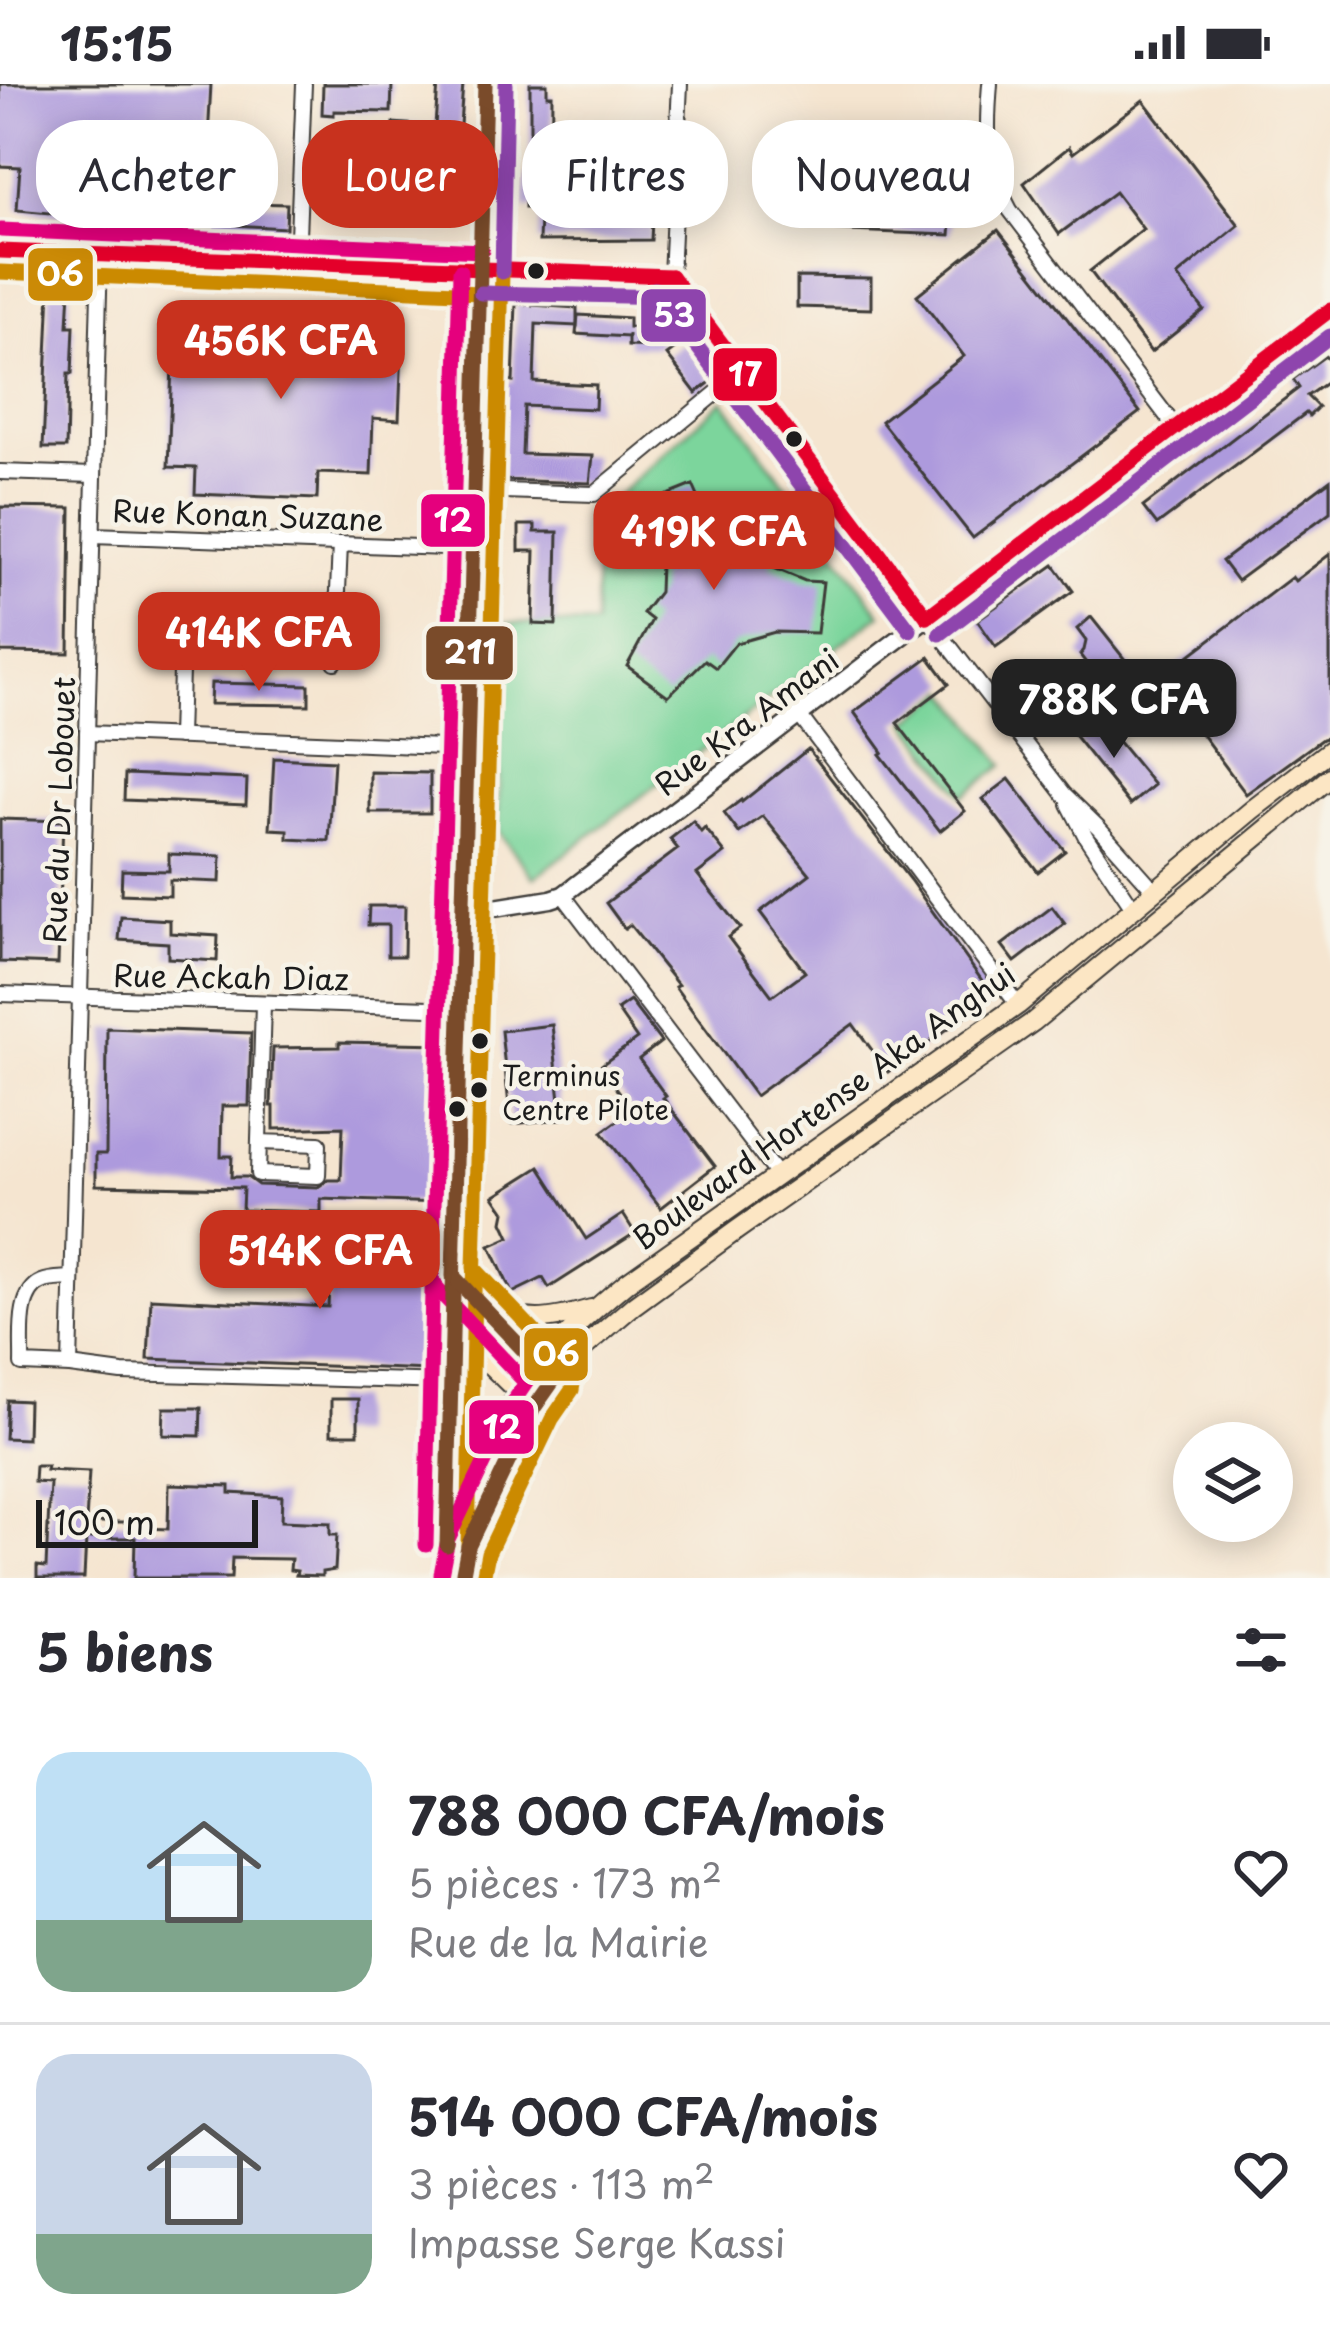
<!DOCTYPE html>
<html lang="fr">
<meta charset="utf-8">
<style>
body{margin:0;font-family:"Playpen Sans",sans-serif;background:#f7f7f7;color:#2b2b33;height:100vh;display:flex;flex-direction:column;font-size:45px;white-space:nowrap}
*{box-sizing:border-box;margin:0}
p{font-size:39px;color:#7c7c81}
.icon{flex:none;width:66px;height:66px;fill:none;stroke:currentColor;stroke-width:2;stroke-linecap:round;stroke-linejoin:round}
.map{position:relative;height:1494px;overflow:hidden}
.details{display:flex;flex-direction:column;background:#fff;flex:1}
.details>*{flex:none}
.top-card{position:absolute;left:36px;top:36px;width:1260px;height:108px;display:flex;gap:24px}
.controls{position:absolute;left:1173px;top:1338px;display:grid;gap:24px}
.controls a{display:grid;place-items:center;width:120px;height:120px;border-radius:50%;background:#fff;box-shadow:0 6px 30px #0003;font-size:60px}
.scale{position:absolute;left:36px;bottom:30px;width:222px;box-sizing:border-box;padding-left:12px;border:6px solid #1c1c1c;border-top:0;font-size:33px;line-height:42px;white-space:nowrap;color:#1c1c1c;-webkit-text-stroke:9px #f7f3e8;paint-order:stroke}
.price{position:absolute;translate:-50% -102px;padding:0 27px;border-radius:24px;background:#c8321e;color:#fff;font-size:39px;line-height:78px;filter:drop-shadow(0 3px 6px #0008)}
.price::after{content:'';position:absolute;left:50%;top:72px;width:36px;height:27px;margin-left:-18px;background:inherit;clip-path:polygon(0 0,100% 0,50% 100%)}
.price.selected{background:#222;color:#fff}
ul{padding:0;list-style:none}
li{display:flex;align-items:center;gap:36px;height:300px;padding:0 36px}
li+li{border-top:3px solid #e1e1e2}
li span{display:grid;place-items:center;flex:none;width:336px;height:240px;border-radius:36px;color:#555}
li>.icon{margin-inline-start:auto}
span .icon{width:144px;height:144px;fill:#fffc;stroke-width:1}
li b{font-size:51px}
h2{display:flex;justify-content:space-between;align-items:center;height:144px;padding:0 36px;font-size:51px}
.tag{padding:0 42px;border-radius:48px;background:#fff;box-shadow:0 6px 30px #0003;font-size:42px;line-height:108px}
.tag.selected{background:#c8321e;color:#fff}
.status{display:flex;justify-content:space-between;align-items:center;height:84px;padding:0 60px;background:#fff;direction:ltr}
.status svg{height:33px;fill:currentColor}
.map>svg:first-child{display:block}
</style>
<div class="status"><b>15:15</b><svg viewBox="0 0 49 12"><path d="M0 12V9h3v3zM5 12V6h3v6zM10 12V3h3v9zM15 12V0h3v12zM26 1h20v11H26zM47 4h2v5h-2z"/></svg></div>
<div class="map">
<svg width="1330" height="1494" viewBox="0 0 1330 1494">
<rect width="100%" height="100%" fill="#f7f3e8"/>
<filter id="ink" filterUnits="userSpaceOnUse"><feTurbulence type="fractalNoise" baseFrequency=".00833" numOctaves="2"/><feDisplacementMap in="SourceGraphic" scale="24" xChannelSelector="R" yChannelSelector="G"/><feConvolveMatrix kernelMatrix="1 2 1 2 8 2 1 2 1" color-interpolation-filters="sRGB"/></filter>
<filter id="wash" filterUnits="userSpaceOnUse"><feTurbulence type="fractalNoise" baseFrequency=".004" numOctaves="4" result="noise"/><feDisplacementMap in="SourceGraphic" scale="48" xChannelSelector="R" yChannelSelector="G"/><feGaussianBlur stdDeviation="2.7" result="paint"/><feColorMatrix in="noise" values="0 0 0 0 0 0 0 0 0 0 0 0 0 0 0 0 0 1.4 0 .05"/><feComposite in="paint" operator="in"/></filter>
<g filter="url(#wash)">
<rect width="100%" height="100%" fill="#f5e5d0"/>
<g fill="#7bd59c" stroke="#4c785c" stroke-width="3">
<path d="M723 316 881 530 534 794 498 747 502 539 595 541 597 430Z"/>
<path d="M948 607 1004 681 963 712 907 638Z"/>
</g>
<g id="blocks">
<g fill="#ad9add" fill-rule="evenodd">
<path d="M0 0H211L206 92 152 90 150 116 287 120 286 144 158 137V132L103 128 102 134 17 126 20 83 0 82ZM55 85 103 87 100 112 54 109Z"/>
<path d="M323 0H392L391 28 334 27V31L322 30Z"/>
<path d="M438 0H463L458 67 393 63 394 39 435 42Z"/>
<path d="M530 0H547V11H552L551 91H546L545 124H525V90H530Z"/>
<path d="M1143 16 1239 141 1177 192 1204 226 1151 268 1090 187 1143 145 1115 108 1059 150 1024 99 1069 63 1073 69Z"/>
<path d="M800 76 955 82 950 151 798 145Z"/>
<path d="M540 134 652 136 651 156 539 157Z"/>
<path d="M998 146 1140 328 973 454 881 337 964 272 917 211Z"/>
<path d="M797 193 871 194V225L797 223Z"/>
<path d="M50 205H70L68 242H74L72 290H68L66 364H43Z"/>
<path d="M516 220 577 224V242L536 240 534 298 596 301 595 325 524 322 522 370 593 372 590 399 500 396 504 297 513 298Z"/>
<path d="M202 231 403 238 399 336 373 334 371 391 318 389 317 415 195 410 196 384 168 383 173 256 201 257Z"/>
<path d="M578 231 629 234V243L660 244 659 263 628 262V250V253L576 250Z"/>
<path d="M683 259 712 297 696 309 667 271Z"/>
<path d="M1325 272 1330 278V296L1307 312 1318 323 1309 332 1306 329 1157 441 1143 423 1299 304 1293 295Z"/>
<path d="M1330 396V428L1237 497 1222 477Z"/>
<path d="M693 401 700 417 724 450 735 435 779 468 769 482 805 497 823 498 817 549 775 548 736 559 716 584 705 576 668 612 627 582 652 536 643 529 659 508 660 480 658 460 646 420Z"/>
<path d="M0 423 71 424 69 569 0 568Z"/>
<path d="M519 441H535V448H558L556 541 533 540 535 467H519Z"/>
<path d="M1330 470V653L1322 655 1246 710 1160 594 1292 493 1295 497Z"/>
<path d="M1054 481 1073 507 996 563 977 536Z"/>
<path d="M281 529H311L310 551 212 549 213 530 281 532Z"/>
<path d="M1091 533 1142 597 1115 617 1080 571 1084 566 1086 557 1077 545Z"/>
<path d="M929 573 949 600 897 639 965 727 940 747 880 670 883 668 854 628Z"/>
<path d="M211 599 309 601V621L210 620Z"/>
<path d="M1099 634 1154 701 1130 721 1074 651Z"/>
<path d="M808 665 910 796 993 912 888 988 853 940 755 1012 675 903 678 901 630 841 625 845 606 819 678 765 670 755 693 737 701 748 705 744 725 769 697 790 740 844 728 853 772 912 805 888 760 828 810 790 763 732 739 749 724 729 741 716 742 718Z"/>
<path d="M274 674 334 677 329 757 288 755V746L270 745Z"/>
<path d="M370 688 430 689V729H370Z"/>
<path d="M125 690 247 695 246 721 124 716Z"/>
<path d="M1009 695 1065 767 1038 788 983 715Z"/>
<path d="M0 735 63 737 58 880 0 878Z"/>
<path d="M169 770 221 772 220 798 170 796V812L121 810 122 786 169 787Z"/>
<path d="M369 822H405L404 872H388V841H368Z"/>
<path d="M1052 823 1065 840 1015 878 1002 861Z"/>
<path d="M121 833 170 836V849L218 852 217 877 168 874V859L119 856Z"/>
<path d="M630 917 661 958 639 975 666 1012 663 1014 715 1082 661 1124 602 1048 633 1026 600 982 637 955 617 926Z"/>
<path d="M552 941 562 1035 511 1040 501 947Z"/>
<path d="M107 944 251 949 249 1022H222L221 1072H232L231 1093H247L258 1101 318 1103 328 1096H341L343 1043 274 1045V1022H271L273 964 339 963V958L445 960 441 1119 321 1115V1128L242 1126 243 1104 96 1101V1070H106Z"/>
<path d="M540 1083 586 1155 623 1130 635 1149 549 1204 543 1194 512 1209 490 1162 510 1153 503 1138 505 1128 494 1112Z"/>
<path d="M332 1140 437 1145 433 1210H430V1286L148 1275 151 1214 328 1223Z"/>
<rect x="331" y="1315" width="27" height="35"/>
<path d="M7 1316 28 1317 27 1355 5 1354Z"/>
<path d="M164 1324H201L200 1352 163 1351Z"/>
<path d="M35 1382H47L46 1386 89 1388 86 1438H144V1444L168 1445 169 1400 230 1402V1409L282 1412 281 1437 330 1439V1451H337L335 1486 322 1488V1492L296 1491 297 1487 290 1486 291 1475 232 1474 231 1494H134L135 1454H86L84 1494H37V1482L46 1483 50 1399 34 1398Z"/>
</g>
</g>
</g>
<g filter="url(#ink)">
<use href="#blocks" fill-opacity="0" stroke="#3d3a37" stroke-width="3"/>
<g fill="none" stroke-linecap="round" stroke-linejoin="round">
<defs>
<g id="minor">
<path d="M990 0C986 49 985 82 1010 126L1176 344"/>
<path d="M301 83 483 93"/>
<path d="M0 167C224 176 447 185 671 192"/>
<path d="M297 178 304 0"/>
<path d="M671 192 927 533 1064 710 1099 744 1155 807"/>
<path d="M671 192 680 0"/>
<path d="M0 388 94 391"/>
<path d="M475 406 594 410 742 288"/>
<path d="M93 451 473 465"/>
<path d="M335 578 340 460"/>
<path d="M799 631 1018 921"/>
<path d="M87 649 468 664"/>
<path d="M179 653 183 519"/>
<path d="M1069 720 1086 753 1134 825"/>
<path d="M563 811 777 1091"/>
<path d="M0 910 460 925"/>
<path d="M259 1058 319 1060 318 1092 258 1090 263 919"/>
<path d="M72 1194C62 1195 51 1194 42 1198 16 1209 23 1256 22 1280L70 1282 122 1289 449 1298"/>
<path d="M70 1282 100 171"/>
</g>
<path id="tertiary" d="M463 829 551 815 563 811 1330 226"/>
<g id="secondary">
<path d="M453 1192 545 1289"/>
<path d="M485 1221C527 1241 548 1237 591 1225"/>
<path d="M451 1243 525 1315"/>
<path d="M447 1461 451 1243 485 0"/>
<path d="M443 1494C447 1461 457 1435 470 1405 484 1371 500 1334 521 1305 550 1264 588 1230 627 1198L1018 921 1252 726 1330 666"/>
<path d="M462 1494 468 1462 534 1324 553 1297 586 1262 634 1221 737 1146 1033 938 1330 693"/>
</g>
</defs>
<use href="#minor" stroke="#3d3a37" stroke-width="18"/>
<use href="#tertiary" stroke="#3d3a37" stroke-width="21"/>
<use href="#secondary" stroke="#3d3a37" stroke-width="22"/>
<use href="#minor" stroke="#fff" stroke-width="14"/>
<use href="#tertiary" stroke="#fff" stroke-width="16"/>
<use href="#secondary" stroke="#fce6c4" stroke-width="18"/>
<defs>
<g id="bus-1">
<path d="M0 167 671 192"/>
<path d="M671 192 927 533"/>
<path d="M927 533 1330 226"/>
</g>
<g id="bus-2">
<path d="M0 188 480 209"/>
<path d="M468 1461 475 1166"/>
<path d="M483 1494 488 1469 552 1335 572 1306 574 1293 568 1283 474 1184 502 189"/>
</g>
<g id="bus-3">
<path d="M1 146 482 167"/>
<path d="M426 1461 433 1166"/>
<path d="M441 1490 448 1455 515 1315 526 1299 438 1206 432 1193 460 187"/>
</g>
<g id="bus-4">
<path d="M447 1461 454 1168"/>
<path d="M462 1494 468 1462 534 1324 553 1297 453 1192 485 0"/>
</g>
<g id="bus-5">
<path d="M502 188 506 0"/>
<path d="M654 205 910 546"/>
<path d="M481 209 671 213"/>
<path d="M940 550 1330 252"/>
</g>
</defs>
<use href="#bus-1" stroke="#f7f3e8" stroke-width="24"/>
<use href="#bus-2" stroke="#f7f3e8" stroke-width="24"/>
<use href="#bus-3" stroke="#f7f3e8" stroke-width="24"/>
<use href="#bus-4" stroke="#f7f3e8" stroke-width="24"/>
<use href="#bus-5" stroke="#f7f3e8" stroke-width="24"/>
<use href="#bus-1" stroke="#e4002b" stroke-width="15"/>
<use href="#bus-2" stroke="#cb8a06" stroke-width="15"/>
<use href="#bus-3" stroke="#e5007d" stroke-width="15"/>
<use href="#bus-4" stroke="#7a4b2a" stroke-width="15"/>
<use href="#bus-5" stroke="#8e44ad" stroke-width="15"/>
</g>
</g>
<g fill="#1c1c1c" stroke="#f7f3e8" stroke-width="4.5">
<circle cx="536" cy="187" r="10"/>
<circle cx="794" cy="355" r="10"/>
<circle cx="480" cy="957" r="10"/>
<circle cx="479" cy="1006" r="10"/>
<circle cx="457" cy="1025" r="10"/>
</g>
<g text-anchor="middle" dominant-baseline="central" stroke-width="9" stroke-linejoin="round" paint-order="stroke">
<g font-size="27" fill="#1c1c1c" stroke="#f7f3e8" text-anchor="start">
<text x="502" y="990">Terminus<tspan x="502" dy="34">Centre Pilote</tspan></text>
</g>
<g font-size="30" fill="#1c1c1c" stroke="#f7f3e8">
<text transform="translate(248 430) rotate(2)">Rue Konan Suzane</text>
<text transform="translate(746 637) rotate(-37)">Rue Kra Amani</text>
<text transform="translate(58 726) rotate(-88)">Rue du Dr Lobouet</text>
<text transform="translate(231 892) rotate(1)">Rue Ackah Diaz</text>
<text transform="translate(823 1021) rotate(-36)">Boulevard Hortense Aka Anghui</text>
</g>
</g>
<g stroke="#f7f3e8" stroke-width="4.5">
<rect x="26" y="162" width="69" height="57" rx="12" fill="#cb8a06"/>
<rect x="639" y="203" width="69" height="57" rx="12" fill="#8e44ad"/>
<rect x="711" y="262" width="68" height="57" rx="12" fill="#e4002b"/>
<rect x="419" y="408" width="68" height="57" rx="12" fill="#e5007d"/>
<rect x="424" y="540" width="91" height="58" rx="12" fill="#7a4b2a"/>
<rect x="522" y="1242" width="68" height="57" rx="12" fill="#cb8a06"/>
<rect x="467" y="1314" width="69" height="58" rx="12" fill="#e5007d"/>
</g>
<g font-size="33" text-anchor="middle" font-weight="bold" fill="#fff">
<text x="60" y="202">06</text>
<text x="674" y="243">53</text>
<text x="745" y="302">17</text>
<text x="453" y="448">12</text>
<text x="470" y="580">211</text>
<text x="556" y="1282">06</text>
<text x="502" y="1355">12</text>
</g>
</svg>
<div class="controls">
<a><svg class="icon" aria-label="layers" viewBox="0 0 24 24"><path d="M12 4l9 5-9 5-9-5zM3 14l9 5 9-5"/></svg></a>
</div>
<div class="scale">100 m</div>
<b class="price" style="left:281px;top:318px">456K CFA</b>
<b class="price" style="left:714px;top:509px">419K CFA</b>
<b class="price" style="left:259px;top:610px">414K CFA</b>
<b class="price selected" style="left:1114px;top:677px">788K CFA</b>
<b class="price" style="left:320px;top:1228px">514K CFA</b>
<div class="top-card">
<a class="tag">Acheter</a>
<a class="tag selected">Louer</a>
<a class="tag">Filtres</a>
<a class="tag">Nouveau</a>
</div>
</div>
<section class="details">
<h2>5 biens<svg class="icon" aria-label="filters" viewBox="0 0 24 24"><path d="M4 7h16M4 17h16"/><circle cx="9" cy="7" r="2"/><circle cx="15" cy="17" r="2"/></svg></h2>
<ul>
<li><span style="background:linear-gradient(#bfe0f5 70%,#7fa58c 0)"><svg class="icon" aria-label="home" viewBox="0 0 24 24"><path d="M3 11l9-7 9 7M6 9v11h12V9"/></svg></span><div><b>788 000 CFA/mois</b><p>5 pièces · 173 m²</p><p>Rue de la Mairie</p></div><svg class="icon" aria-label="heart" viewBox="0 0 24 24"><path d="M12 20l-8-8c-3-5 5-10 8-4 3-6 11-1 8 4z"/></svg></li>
<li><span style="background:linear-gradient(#c9d6e8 75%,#7fa58c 0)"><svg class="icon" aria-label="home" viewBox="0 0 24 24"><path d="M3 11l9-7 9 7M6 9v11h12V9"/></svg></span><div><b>514 000 CFA/mois</b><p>3 pièces · 113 m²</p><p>Impasse Serge Kassi</p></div><svg class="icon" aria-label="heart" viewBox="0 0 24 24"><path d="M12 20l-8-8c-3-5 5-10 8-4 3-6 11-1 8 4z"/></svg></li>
</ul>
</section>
